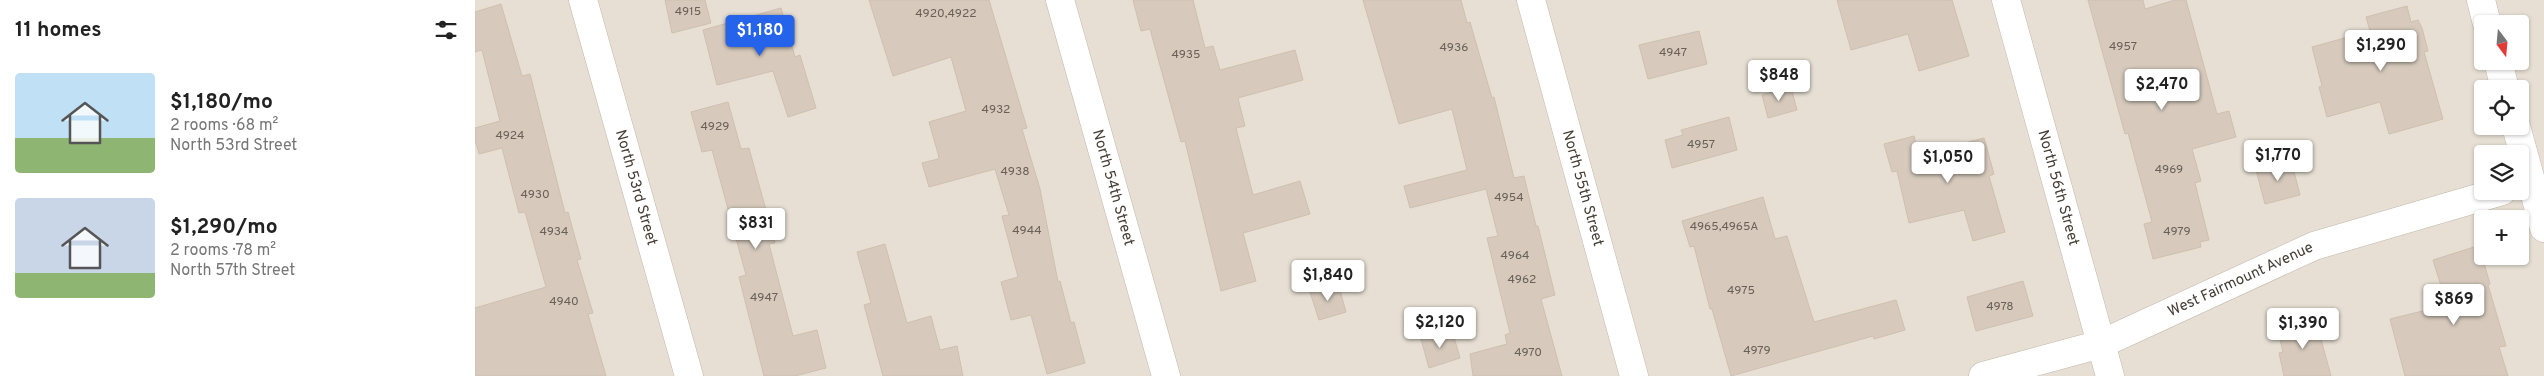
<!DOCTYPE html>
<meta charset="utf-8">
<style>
body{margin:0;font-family:Overpass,sans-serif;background:#f6f6f6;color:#222;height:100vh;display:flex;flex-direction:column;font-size:19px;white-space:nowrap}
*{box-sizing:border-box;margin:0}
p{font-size:16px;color:#767676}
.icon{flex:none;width:28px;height:28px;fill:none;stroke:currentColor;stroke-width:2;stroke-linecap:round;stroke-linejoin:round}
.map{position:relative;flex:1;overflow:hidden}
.side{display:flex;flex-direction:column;background:#fff;width:475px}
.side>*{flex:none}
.needle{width:32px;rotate:164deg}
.buttons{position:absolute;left:1999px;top:15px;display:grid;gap:10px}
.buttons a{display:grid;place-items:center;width:55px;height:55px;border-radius:5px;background:#fff;box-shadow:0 1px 4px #0004;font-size:25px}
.price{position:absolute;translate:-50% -42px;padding:0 11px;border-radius:5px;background:#fff;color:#222;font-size:16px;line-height:32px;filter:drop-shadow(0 1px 2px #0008)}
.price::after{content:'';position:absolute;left:50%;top:30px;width:15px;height:11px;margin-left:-8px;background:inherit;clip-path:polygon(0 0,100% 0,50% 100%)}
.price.active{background:#2563eb;color:#fff}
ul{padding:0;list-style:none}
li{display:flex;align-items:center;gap:15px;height:125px;padding:0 15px}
li span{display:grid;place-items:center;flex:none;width:140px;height:100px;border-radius:5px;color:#555}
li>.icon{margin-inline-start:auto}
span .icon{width:60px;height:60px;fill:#fffc;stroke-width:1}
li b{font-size:21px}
h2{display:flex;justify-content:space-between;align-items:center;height:60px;padding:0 15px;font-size:21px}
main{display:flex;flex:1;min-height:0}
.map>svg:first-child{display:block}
</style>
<main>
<section class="side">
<h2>11 homes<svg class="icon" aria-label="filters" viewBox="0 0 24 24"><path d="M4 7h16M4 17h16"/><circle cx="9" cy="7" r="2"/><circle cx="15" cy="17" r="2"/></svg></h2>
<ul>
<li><span style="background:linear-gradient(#bfe0f5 65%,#8fb573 0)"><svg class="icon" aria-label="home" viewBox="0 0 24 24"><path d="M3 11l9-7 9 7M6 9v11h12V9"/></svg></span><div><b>$1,180/mo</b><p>2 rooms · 68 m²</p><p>North 53rd Street</p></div></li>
<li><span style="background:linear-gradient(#c9d6e8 75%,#8fb573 0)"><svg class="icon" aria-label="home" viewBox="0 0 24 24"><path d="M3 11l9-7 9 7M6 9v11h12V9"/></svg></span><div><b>$1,290/mo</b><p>2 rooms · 78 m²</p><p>North 57th Street</p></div></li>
</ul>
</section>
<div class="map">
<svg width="2069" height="376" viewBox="0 0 2069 376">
<rect width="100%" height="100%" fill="#f3ede5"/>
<path fill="#e7dfd3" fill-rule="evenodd" d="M0 0H2069V376H0ZM2008 24H2045V61H2008ZM2008 89H2045V126H2008ZM2008 154H2045V191H2008ZM2008 219H2045V256H2008Z"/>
<g fill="#d7cabd" stroke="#cfbfae">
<path d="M190 0H230L236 23 197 33Z"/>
<path d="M394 0H514L552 128 547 129 565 189 583 282 585 281 596 323 599 322 610 363 572 374 556 315 536 320 526 282 543 277 527 216 534 215 520 169 454 187 447 163 463 159 464 157 454 122 491 111 476 57 418 76Z"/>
<path d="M658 0H718L730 48 738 46 745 70 820 50 828 80 763 98 770 126 761 128 778 195 825 181 835 214 768 233 781 281 746 291 710 141 706 142 675 29 666 31Z"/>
<path d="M888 0H986L992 23 995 22 1017 98 1019 97 1039 178 1049 176 1061 226H1063L1080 295 1066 299 1087 376H998L995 354 1032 344 1030 335 1035 333 1012 238 1023 236 1011 189 935 208 929 186 992 170 977 109 924 124Z"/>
<path d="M1362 0H1477L1494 56 1444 71 1433 34 1376 50Z"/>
<path d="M1613 0H1668L1670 9 1700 0H1711L1742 114 1754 111 1761 137 1717 149 1726 181 1720 183 1734 240 1725 242 1726 247 1678 259 1669 224 1677 222 1653 133 1650 134Z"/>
<path d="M26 4 47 76 55 74 90 213 93 212 106 259 102 260 118 313 113 314 131 376H0V308L71 287 50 212 44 213 27 148 4 154 0 140V128L25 121 7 50 0 52V12Z"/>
<path d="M1932 6 1936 22 1943 20 1947 28 1953 51 1949 52 1968 119 1914 134 1905 102 1852 117 1844 87 1847 86 1837 47 1895 31 1891 17Z"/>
<path d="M306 8 320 57 325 55 341 108 313 117 298 71 242 85 228 30Z"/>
<path d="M1224 31 1232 64 1173 79 1164 45Z"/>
<path d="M1316 87 1322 110 1293 118 1287 95Z"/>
<path d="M253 102 266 149 274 148 300 243 294 244 318 336 342 330 351 368 320 376H289L264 277 271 275 237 150 227 152 216 112Z"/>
<path d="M1254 117 1262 150 1197 168 1190 140 1208 135 1206 130Z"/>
<path d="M1439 136 1444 155 1509 138 1519 174 1514 176 1530 232 1498 241 1489 210 1434 223 1422 171 1417 172 1409 144Z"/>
<path d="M1816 160 1825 195 1790 204 1781 170Z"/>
<path d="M1288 197 1300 239 1312 236 1339 322 1421 300 1430 330 1399 339 1398 336 1256 376 1237 309H1235L1219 246 1215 247 1207 221Z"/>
<path d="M410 244 432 323 456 316 465 350 482 346 488 376H408L389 305 396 303 382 252Z"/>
<path d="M1999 247 2003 261 2008 260 2015 284 2013 285 2031 346 2024 347 2033 376H1930L1915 319 1972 305 1958 260Z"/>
<path d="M1548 281 1558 316 1501 331 1492 297Z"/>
<path d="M863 283 871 312 844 320 835 292Z"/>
<path d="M1840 317 1856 376H1809L1804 353 1808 352 1802 327Z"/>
<path d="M977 330 985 358 954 368 946 339Z"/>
</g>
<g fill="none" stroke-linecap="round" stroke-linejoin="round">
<defs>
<g id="minor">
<path id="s1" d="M108 0 214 376"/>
<path id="s2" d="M585 0 691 376"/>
<path id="s3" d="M1056 0 1159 376"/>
<path id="s4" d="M1531 0 1635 376"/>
<path d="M2006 0 2012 24"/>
<path d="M2023 61 2030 89"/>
<path d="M2041 126 2069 228"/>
<path id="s5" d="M1508 376 1626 344 1839 246 2027 191"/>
</g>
</defs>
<use href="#minor" stroke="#c1b7ab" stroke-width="29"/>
<use href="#minor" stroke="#fff" stroke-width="28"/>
</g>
<g text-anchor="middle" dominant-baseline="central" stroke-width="4" stroke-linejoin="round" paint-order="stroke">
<g font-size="12" fill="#6a6057">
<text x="213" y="12">4915</text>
<text x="471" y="14">4920,4922</text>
<text x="1648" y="47">4957</text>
<text x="979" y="48">4936</text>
<text x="1198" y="53">4947</text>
<text x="711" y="55">4935</text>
<text x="521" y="110">4932</text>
<text x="240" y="127">4929</text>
<text x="35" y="136">4924</text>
<text x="1226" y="145">4957</text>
<text x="1694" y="170">4969</text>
<text x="540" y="172">4938</text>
<text x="60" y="195">4930</text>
<text x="1034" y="198">4954</text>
<text x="1249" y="227">4965,4965A</text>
<text x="552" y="231">4944</text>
<text x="79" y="232">4934</text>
<text x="1702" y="232">4979</text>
<text x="1040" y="256">4964</text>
<text x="1047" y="280">4962</text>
<text x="1266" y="291">4975</text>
<text x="289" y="298">4947</text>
<text x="89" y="302">4940</text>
<text x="1525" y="307">4978</text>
<text x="1282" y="351">4979</text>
<text x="1053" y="353">4970</text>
</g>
<g font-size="15" fill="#453d35" stroke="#fff">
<text stroke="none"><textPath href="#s1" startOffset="195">North 53rd Street</textPath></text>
<text stroke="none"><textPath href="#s2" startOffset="195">North 54th Street</textPath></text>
<text stroke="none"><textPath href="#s3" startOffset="195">North 55th Street</textPath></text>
<text stroke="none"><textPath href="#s4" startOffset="195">North 56th Street</textPath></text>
<text stroke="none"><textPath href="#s5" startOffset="276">West Fairmount Avenue</textPath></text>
</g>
</g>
</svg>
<div class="buttons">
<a><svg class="needle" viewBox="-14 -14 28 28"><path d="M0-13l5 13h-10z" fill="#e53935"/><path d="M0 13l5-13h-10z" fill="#767676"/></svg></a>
<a><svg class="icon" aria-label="locate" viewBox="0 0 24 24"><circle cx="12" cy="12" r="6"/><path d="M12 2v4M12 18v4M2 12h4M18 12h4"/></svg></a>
<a><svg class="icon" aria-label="layers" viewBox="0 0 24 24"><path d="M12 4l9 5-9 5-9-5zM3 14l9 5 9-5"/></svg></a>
<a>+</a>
</div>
<b class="price active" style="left:285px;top:57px">$1,180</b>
<b class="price" style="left:1906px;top:72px">$1,290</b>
<b class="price" style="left:1304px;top:102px">$848</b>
<b class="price" style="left:1687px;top:111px">$2,470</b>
<b class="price" style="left:1803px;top:182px">$1,770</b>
<b class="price" style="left:1473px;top:184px">$1,050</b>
<b class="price" style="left:281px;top:250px">$831</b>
<b class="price" style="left:853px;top:302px">$1,840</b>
<b class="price" style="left:1979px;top:326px">$869</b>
<b class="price" style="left:965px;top:349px">$2,120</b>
<b class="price" style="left:1828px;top:350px">$1,390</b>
</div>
</main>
